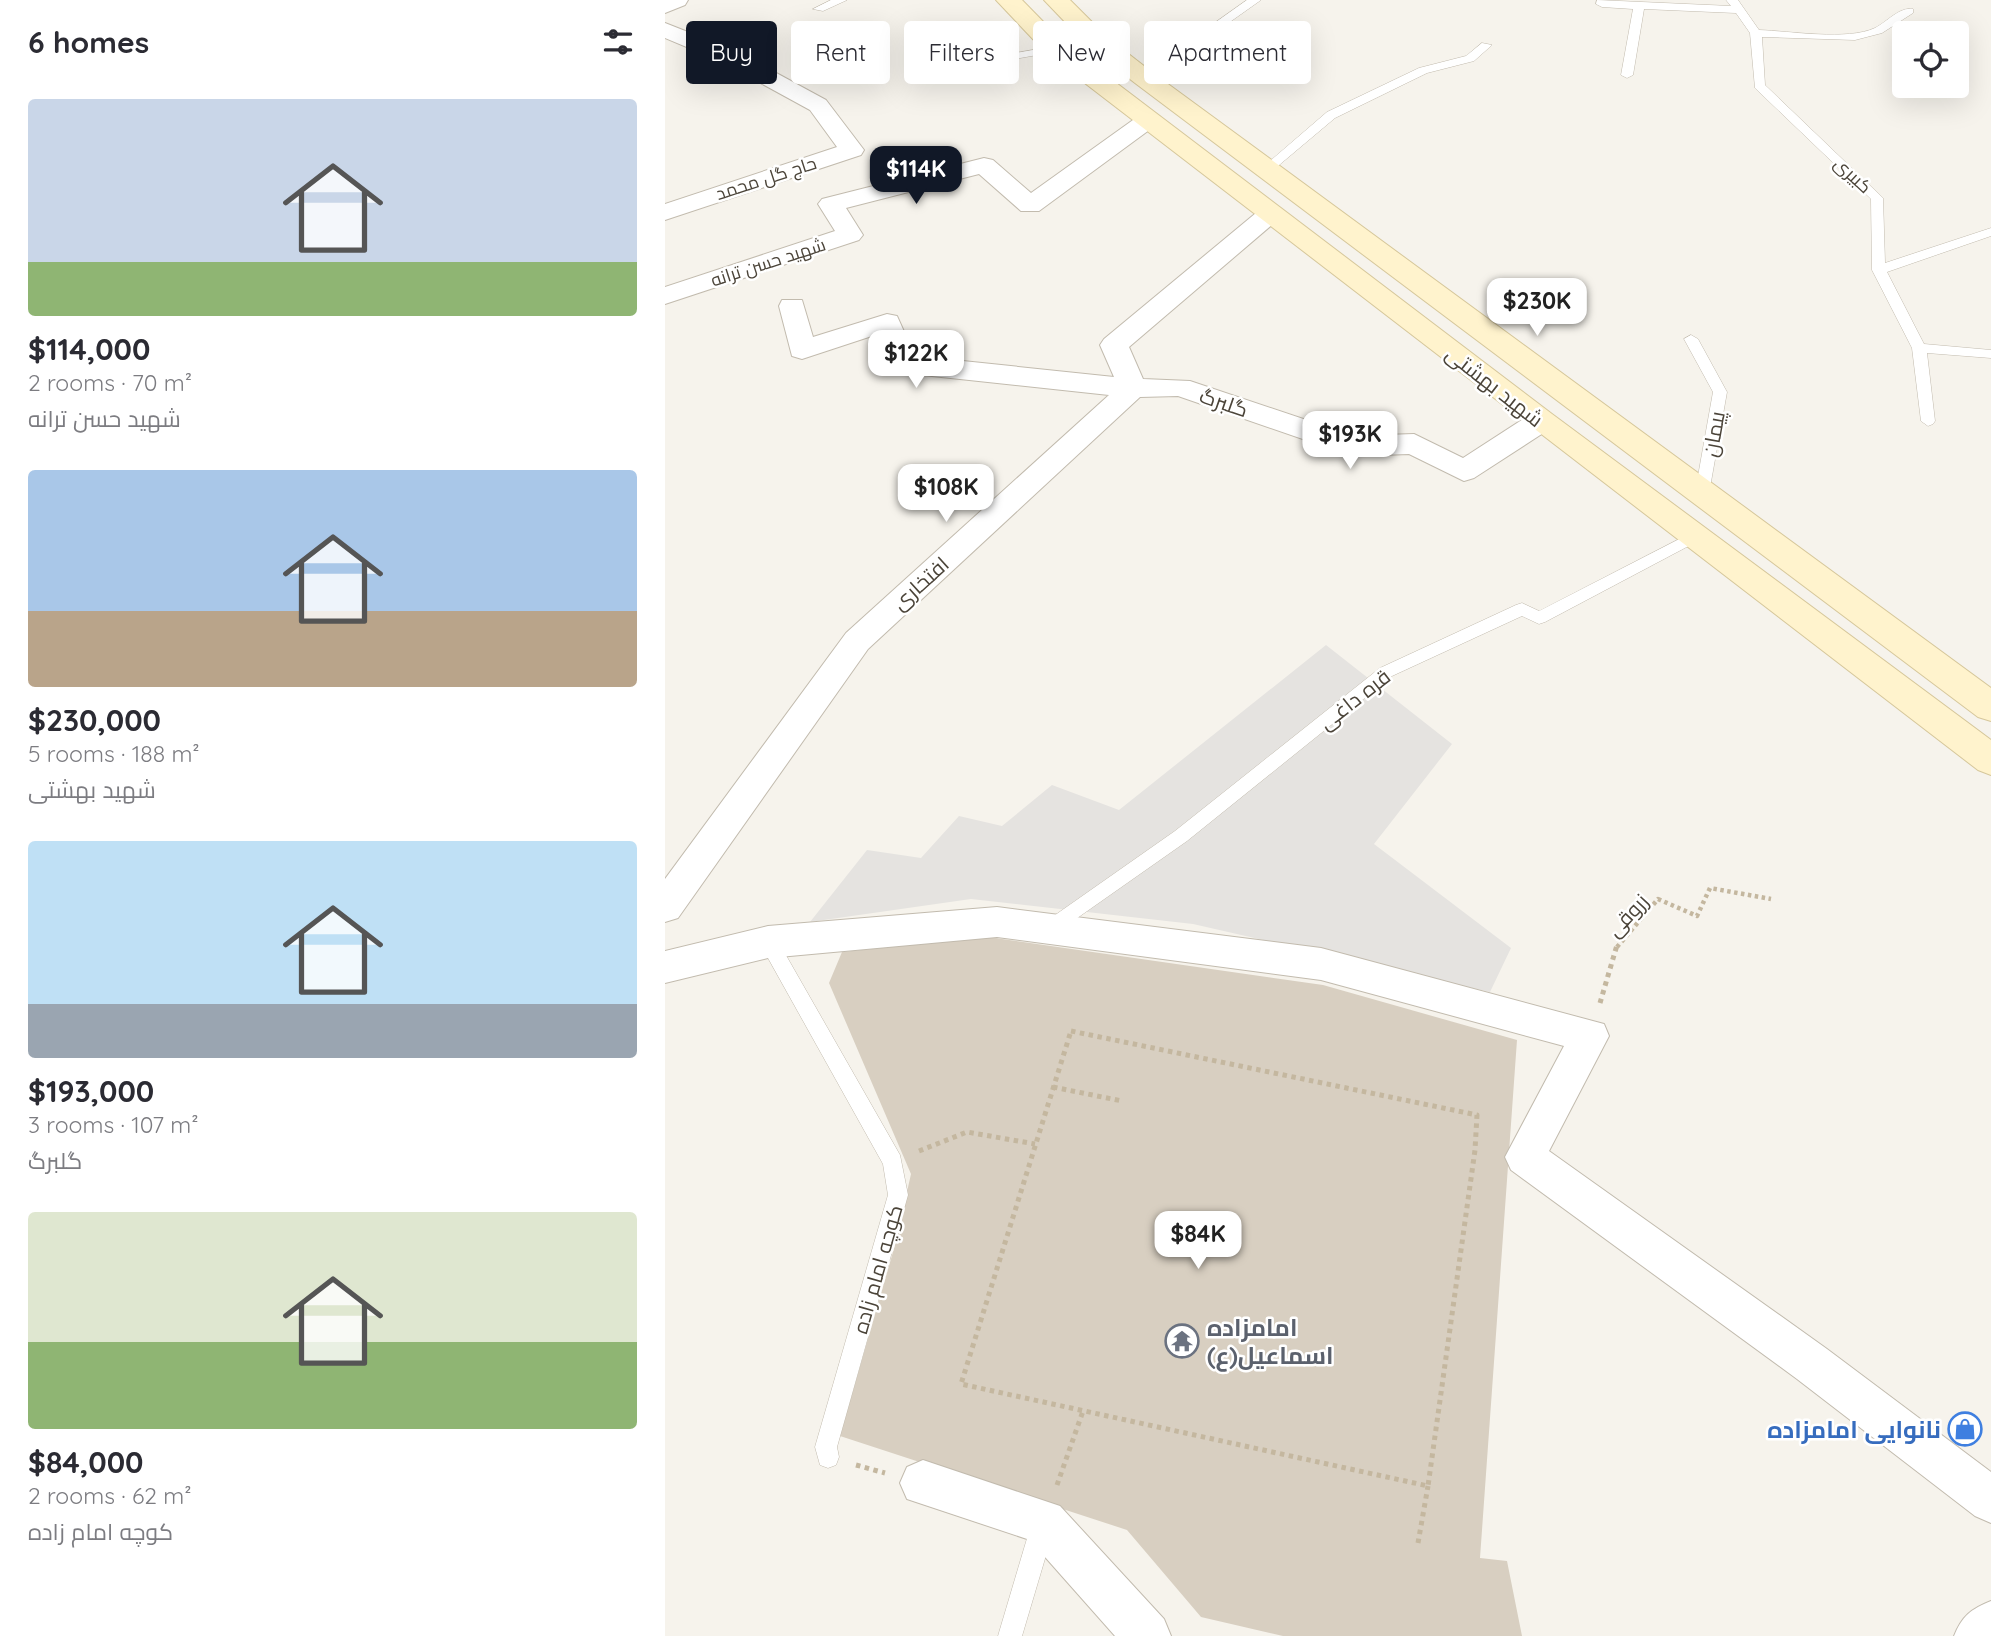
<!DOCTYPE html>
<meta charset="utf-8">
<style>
body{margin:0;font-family:Quicksand,Cairo,sans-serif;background:#f7f7f7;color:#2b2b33;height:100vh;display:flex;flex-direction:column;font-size:26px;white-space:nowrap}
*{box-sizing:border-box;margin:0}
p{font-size:23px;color:#7c7c81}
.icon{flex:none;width:38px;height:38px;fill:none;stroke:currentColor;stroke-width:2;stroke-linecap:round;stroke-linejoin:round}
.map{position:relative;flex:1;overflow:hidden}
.panel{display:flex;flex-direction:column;background:#fff;width:665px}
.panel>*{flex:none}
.banner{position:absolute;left:21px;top:21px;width:665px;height:63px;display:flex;gap:14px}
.tools{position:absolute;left:1227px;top:21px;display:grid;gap:14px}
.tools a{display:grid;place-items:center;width:77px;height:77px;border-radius:7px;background:#fff;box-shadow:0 7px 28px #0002;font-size:35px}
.price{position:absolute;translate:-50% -60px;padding:0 16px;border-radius:14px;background:#fff;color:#222;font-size:23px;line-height:46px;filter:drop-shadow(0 2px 4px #0008)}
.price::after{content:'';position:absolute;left:50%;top:42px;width:21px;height:16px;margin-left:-10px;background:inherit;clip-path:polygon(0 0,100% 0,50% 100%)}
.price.on{background:#111827;color:#fff}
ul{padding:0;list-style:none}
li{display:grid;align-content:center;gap:14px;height:371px;padding:0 28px}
li span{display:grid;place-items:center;height:217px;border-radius:7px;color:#555}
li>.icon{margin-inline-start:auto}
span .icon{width:126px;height:126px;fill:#fffc;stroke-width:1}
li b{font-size:30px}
h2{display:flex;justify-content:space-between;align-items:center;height:84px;padding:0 28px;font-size:30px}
.pill{padding:0 24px;border-radius:7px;background:#fff;box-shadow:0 7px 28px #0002;font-size:24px;line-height:63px}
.pill.on{background:#111827;color:#fff}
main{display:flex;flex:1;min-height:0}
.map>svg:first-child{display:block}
</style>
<main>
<section class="panel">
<h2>6 homes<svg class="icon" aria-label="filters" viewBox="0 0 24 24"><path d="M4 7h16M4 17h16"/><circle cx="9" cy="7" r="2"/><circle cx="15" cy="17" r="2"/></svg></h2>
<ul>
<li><span style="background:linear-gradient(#c9d6e8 75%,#8fb573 0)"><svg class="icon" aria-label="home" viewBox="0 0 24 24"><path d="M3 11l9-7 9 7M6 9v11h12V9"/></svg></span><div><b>$114,000</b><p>2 rooms · 70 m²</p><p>شهید حسن ترانه</p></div></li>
<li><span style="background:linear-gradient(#a9c7e8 65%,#b9a48a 0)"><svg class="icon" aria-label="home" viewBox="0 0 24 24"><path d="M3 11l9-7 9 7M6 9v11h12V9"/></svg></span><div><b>$230,000</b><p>5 rooms · 188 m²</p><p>شهید بهشتی</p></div></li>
<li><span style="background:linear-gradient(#bfe0f5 75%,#9aa5b1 0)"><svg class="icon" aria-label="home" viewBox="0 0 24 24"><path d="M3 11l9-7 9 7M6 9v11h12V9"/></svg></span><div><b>$193,000</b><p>3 rooms · 107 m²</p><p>گلبرگ</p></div></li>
<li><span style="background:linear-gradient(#dfe7d0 60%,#8fb573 0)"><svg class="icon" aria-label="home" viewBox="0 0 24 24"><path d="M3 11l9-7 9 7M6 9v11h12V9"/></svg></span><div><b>$84,000</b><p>2 rooms · 62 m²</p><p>کوچه امام زاده</p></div></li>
</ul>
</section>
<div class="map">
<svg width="1326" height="1636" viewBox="0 0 1326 1636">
<rect width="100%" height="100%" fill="#f6f3ec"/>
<path fill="#e5e3e0" d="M661 645 787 744 709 844 846 948 825 992 528 924 306 899 145 922 202 850 256 858 294 816 337 826 387 785 454 810Z"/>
<path fill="#d8cfc1" d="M323 937 658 985 852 1040 815 1558 842 1561 857 1636H618L536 1617 462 1530 175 1436 230 1245 246 1174 164 983 177 952Z"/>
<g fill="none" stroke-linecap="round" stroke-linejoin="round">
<defs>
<g id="service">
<path d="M166 0H182L158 11 148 9Z"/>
<path d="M582 0H596L483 80H475V76Z"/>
<path d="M932 0 1066 6 1061 0H1073L1094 30C1125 31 1182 41 1210 28 1222 22 1234 7 1248 9V13L1217 33 1190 40 1097 37 1100 85 1218 198 1220 263 1326 228V236L1222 272 1259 344 1326 350V358L1262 353 1270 421 1268 424 1263 426 1256 421 1247 348 1207 270 1206 199 1090 88 1085 33 1071 13 979 9 968 75 962 78 956 75 968 9 937 7 931 4Z"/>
<path d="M817 43 827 45 809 61 762 73 670 118 607 171 597 168 662 112 754 68 801 56Z"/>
<path d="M391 46 397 49 395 51 287 70 281 67 287 64Z"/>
<path d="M1026 335 1033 339 1062 392 1044 493 1037 498 1030 493 1048 392 1019 339Z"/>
<path d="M1028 532 1033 533 1036 537 1033 541 880 622 874 624 857 616 727 676 522 841 388 935 382 938 376 935 373 930 376 925 510 831 715 668 851 605 857 603 874 611Z"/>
<path d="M103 934 110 936 235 1155 243 1195 172 1447 174 1457 171 1465 163 1468 155 1465 150 1447 223 1195 218 1164 94 942 96 936Z"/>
<path d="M378 1513 386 1517 390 1525 357 1636H333L366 1525 370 1517Z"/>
</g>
<g id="minor">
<path d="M0 23 71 51 161 100 199 150 196 155 0 220V204L172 147 145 110 55 61 0 38Z"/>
<path d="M483 113 491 115 495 120 491 125 374 211H356L314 174 181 208 198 235 194 240 0 304V287L170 231 153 204 157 199 319 158 328 160 366 193 475 115Z"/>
<path d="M606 205 615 208 619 213 615 218 464 347 478 379 525 381 689 436 749 434 798 458 866 414 876 412 886 414 890 421 886 428 809 478 799 481 744 454 687 456 513 396 475 397 203 649 13 918 0 922V879L181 633 444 395 239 373 229 370 213 334 137 359 127 356 114 306 117 300H137L148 337 222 314 232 316 250 356 449 377 435 345 439 339 597 208Z"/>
<path d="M332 907 656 948 939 1024 944 1036 884 1151 1162 1349 1326 1472V1523L1310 1516 1132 1379 846 1170 840 1157 899 1046 656 980 332 937 103 958 0 983V951L103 926Z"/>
<path d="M258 1460 395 1506 499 1619 506 1636H450L365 1540 242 1499 235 1483 242 1467Z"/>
<path d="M1326 1601V1636H1289C1297 1616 1306 1609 1326 1601Z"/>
</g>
<path id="tertiary" d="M0 0H23L20 5 0 13Z"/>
<g id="secondary">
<path d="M331 0H357L400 44 887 414 1326 740V775L1313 770 382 54Z"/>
<path d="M379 0H405L443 38 488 73 1326 688V721L1313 717 470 83 425 48Z"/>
</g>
</defs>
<use href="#service" stroke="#c2bbae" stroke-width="1"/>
<use href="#minor" stroke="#c2bbae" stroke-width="2"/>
<use href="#tertiary" stroke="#c2bbae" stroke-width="2"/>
<use href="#secondary" stroke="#d6c79b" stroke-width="2"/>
<path stroke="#c4b79f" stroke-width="4.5" stroke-dasharray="3.5 3.5" stroke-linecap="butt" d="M952 947 993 899 1032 916 1045 888 1106 899"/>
<g stroke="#c4b79f" stroke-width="5" stroke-dasharray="4.5 4.5" stroke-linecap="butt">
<path d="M935 1003 952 945"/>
<path d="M406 1031 812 1115 810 1150 763 1486 296 1384Z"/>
<path d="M388 1087 457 1101"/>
<path d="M254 1151 302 1132 370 1144"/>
<path d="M191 1465 220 1473"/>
<path d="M392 1485 418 1411"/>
<path d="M753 1543 763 1486"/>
</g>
<use href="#service" fill="#fff" fill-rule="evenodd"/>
<use href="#minor" fill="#fff" fill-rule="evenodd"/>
<use href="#tertiary" fill="#fff" fill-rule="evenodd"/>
<use href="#secondary" fill="#fff3cd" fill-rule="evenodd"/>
</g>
<defs>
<symbol id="temple-ring" viewBox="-11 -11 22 22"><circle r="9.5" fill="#fff" stroke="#6b7280" stroke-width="1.5"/><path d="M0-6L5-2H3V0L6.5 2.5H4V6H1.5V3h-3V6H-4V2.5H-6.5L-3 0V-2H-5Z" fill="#6b7280"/></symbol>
<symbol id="shop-ring" viewBox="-11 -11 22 22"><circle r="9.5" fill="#fff" stroke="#3f7fe0" stroke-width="1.5"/><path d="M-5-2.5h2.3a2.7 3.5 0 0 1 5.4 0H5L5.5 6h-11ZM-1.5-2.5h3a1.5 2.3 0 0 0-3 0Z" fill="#3f7fe0"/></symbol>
</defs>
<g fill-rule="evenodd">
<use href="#temple-ring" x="498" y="1322" width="38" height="38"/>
<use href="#shop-ring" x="1281" y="1410" width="38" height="38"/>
</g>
<g text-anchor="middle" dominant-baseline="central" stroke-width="5" stroke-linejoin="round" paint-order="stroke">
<g font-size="18" fill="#4b4439" stroke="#fff">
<text transform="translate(1188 175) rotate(43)">کبیری</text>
<text transform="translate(101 178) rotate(-18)">حاج گل محمد</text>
<text transform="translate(103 262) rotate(-18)">شهید حسن ترانه</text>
</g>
<g font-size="21" fill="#4b4439" stroke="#fff">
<text transform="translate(830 386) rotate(38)">شهید بهشتی</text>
<text transform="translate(559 402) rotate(19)">گلبرگ</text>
<text transform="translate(1048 434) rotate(-80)">پیمان</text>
<text transform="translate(255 583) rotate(-42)">افتخاری</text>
<text transform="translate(689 699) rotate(-38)">قره داغی</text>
<text transform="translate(962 915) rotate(-47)">زروقی</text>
<text transform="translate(212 1269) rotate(-74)">کوچه امام زاده</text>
</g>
<g font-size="24" font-weight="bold" fill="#5b616d" stroke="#fff" text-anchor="start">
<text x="542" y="1327">امامزاده<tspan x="542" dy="28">اسماعیل(ع)</tspan></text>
</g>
<g font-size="24" font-weight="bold" fill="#366cbe" stroke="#fff" text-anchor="end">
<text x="1276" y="1429">نانوایی امامزاده</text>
</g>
</g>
</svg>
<div class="tools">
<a><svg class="icon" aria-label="locate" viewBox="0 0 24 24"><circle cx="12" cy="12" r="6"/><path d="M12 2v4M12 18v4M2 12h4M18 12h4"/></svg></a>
</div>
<b class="price on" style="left:251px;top:206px">$114K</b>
<b class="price" style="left:872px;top:338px">$230K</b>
<b class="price" style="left:251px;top:390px">$122K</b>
<b class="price" style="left:685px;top:471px">$193K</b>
<b class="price" style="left:281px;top:524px">$108K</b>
<b class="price" style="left:533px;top:1271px">$84K</b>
<div class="banner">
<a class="pill on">Buy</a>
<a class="pill">Rent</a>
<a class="pill">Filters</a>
<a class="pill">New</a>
<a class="pill">Apartment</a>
</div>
</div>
</main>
